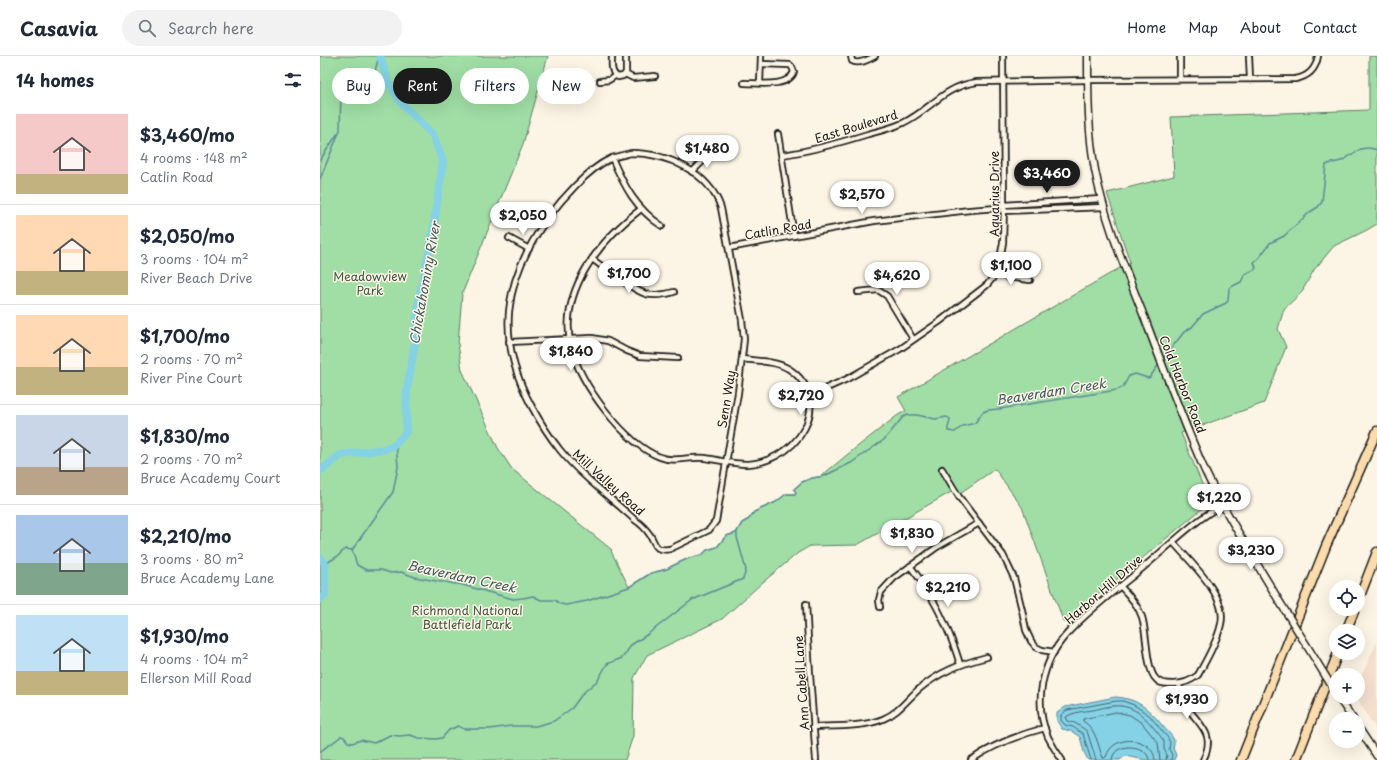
<!DOCTYPE html>
<meta charset="utf-8">
<style>
body{margin:0;font-family:"Playpen Sans",sans-serif;background:#f2f2f3;color:#1f2937;height:100vh;display:flex;flex-direction:column;font-size:15px;white-space:nowrap}
*{box-sizing:border-box;margin:0}
p{font-size:13px;color:#747a83}
.icon{flex:none;width:22px;height:22px;fill:none;stroke:currentColor;stroke-width:2;stroke-linecap:round;stroke-linejoin:round}
.map{position:relative;flex:1;overflow:hidden}
.side{display:flex;flex-direction:column;background:#fff;width:320px}
.side>*{flex:none}
.guide{position:absolute;left:12px;top:12px;width:380px;height:36px;display:flex;gap:8px}
.tools{position:absolute;left:1009px;top:524px;display:grid;gap:8px}
.tools a{display:grid;place-items:center;width:36px;height:36px;border-radius:50%;background:#fff;box-shadow:0 4px 16px #0002;font-size:20px}
.price{position:absolute;translate:-50% -34px;padding:0 9px;border-radius:14px;background:#fff;color:#222;font-size:13px;line-height:26px;filter:drop-shadow(0 1px 2px #0008)}
.price::after{content:'';position:absolute;left:50%;top:24px;width:12px;height:9px;margin-left:-6px;background:inherit;clip-path:polygon(0 0,100% 0,50% 100%)}
.price.on{background:#1c1c1c;color:#fff}
ul{padding:0;list-style:none}
li{display:flex;align-items:center;gap:12px;height:100px;padding:0 16px}
li+li{border-top:1px solid #e0e1e3}
li span{display:grid;place-items:center;flex:none;width:112px;height:80px;border-radius:0px;color:#555}
li>.icon{margin-inline-start:auto}
span .icon{width:48px;height:48px;fill:#fffc;stroke-width:1}
li b{font-size:17px}
h2{display:flex;justify-content:space-between;align-items:center;height:48px;padding:0 16px;font-size:17px}
.pill{padding:0 14px;border-radius:18px;background:#fff;box-shadow:0 4px 16px #0002;font-size:14px;line-height:36px}
.pill.on{background:#1c1c1c;color:#fff}
header{display:flex;align-items:center;gap:24px;box-sizing:border-box;height:56px;padding:0 20px;background:#fff;border-bottom:1px solid #e0e1e3}
header strong{font-size:19px}
nav{display:flex;gap:22px;margin-inline-start:auto;font-size:14px}
.search{width:280px;height:36px;background:#f2f2f3;display:flex;align-items:center;gap:10px;box-sizing:border-box;padding:0 14px;border-radius:22px;color:#747a83;font-size:15px}
main{display:flex;flex:1;min-height:0}
.map>svg:first-child{display:block}
</style>
<header>
<strong>Casavia</strong>
<div class="search"><svg class="icon" aria-label="search" viewBox="0 0 24 24"><circle cx="10" cy="10" r="6"/><path d="M15 15l6 6"/></svg>Search here</div>
<nav><a>Home</a><a>Map</a><a>About</a><a>Contact</a></nav>
</header>
<main>
<section class="side">
<h2>14 homes<svg class="icon" aria-label="filters" viewBox="0 0 24 24"><path d="M4 7h16M4 17h16"/><circle cx="9" cy="7" r="2"/><circle cx="15" cy="17" r="2"/></svg></h2>
<ul>
<li><span style="background:linear-gradient(#f6c9c9 75%,#c2b280 0)"><svg class="icon" aria-label="home" viewBox="0 0 24 24"><path d="M3 11l9-7 9 7M6 9v11h12V9"/></svg></span><div><b>$3,460/mo</b><p>4 rooms · 148 m²</p><p>Catlin Road</p></div></li>
<li><span style="background:linear-gradient(#ffd9b3 70%,#c2b280 0)"><svg class="icon" aria-label="home" viewBox="0 0 24 24"><path d="M3 11l9-7 9 7M6 9v11h12V9"/></svg></span><div><b>$2,050/mo</b><p>3 rooms · 104 m²</p><p>River Beach Drive</p></div></li>
<li><span style="background:linear-gradient(#ffd9b3 65%,#c2b280 0)"><svg class="icon" aria-label="home" viewBox="0 0 24 24"><path d="M3 11l9-7 9 7M6 9v11h12V9"/></svg></span><div><b>$1,700/mo</b><p>2 rooms · 70 m²</p><p>River Pine Court</p></div></li>
<li><span style="background:linear-gradient(#c9d6e8 65%,#b9a48a 0)"><svg class="icon" aria-label="home" viewBox="0 0 24 24"><path d="M3 11l9-7 9 7M6 9v11h12V9"/></svg></span><div><b>$1,830/mo</b><p>2 rooms · 70 m²</p><p>Bruce Academy Court</p></div></li>
<li><span style="background:linear-gradient(#a9c7e8 60%,#7fa58c 0)"><svg class="icon" aria-label="home" viewBox="0 0 24 24"><path d="M3 11l9-7 9 7M6 9v11h12V9"/></svg></span><div><b>$2,210/mo</b><p>3 rooms · 80 m²</p><p>Bruce Academy Lane</p></div></li>
<li><span style="background:linear-gradient(#bfe0f5 70%,#c2b280 0)"><svg class="icon" aria-label="home" viewBox="0 0 24 24"><path d="M3 11l9-7 9 7M6 9v11h12V9"/></svg></span><div><b>$1,930/mo</b><p>4 rooms · 104 m²</p><p>Ellerson Mill Road</p></div></li>
</ul>
</section>
<div class="map">
<svg width="1057" height="704" viewBox="0 0 1057 704">
<rect width="100%" height="100%" fill="#fcf5e5"/>
<filter id="ink" filterUnits="userSpaceOnUse"><feTurbulence type="fractalNoise" baseFrequency=".025" numOctaves="2"/><feDisplacementMap in="SourceGraphic" scale="8" xChannelSelector="R" yChannelSelector="G"/><feConvolveMatrix kernelMatrix="1 2 1 2 8 2 1 2 1" color-interpolation-filters="sRGB"/></filter>
<g filter="url(#ink)">
<path fill="#f5e0cf" d="M1057 586V675L1036 641H1038V627Z"/>
<path fill="#a0dea6" stroke="#5e7d61" d="M0 0H228L203 88 142 238 138 288 142 314 178 392 192 413 292 494 291 495 309 531 331 517 347 513 352 510 369 502 382 499 387 494 397 491 406 480 416 477 422 467 429 463 434 456 456 446 466 438H475L476 437 474 433 482 426 492 422 500 421 533 394 578 359 586 355 578 341 810 206 787 137 854 120 851 61 1049 54V0H1057V168L1047 174 1014 190 994 214 981 237 964 253 958 273 966 291 944 347 861 377 887 440 889 447 744 567 702 451 675 413 640 437 633 435 537 489 490 490 478 497 443 526 402 563 327 599 314 622 313 680 305 704H0Z"/>
<path fill="#85d1e5" stroke="#5b8995" d="M795 641C817 642 829 653 842 669 846 674 851 678 854 684V688L853 692 856 699 854 704H826L805 700 800 704H768L764 696 760 681 751 675 742 673 737 665V657L745 651Z"/>
<g fill="none" stroke-linecap="round" stroke-linejoin="round">
<g stroke="#46646c" stroke-width="1">
<path d="M771 704 763 678 753 671 745 669 741 664V659L747 654 796 645H803L814 649 829 659 848 682 850 687 849 693 852 699 851 704"/>
<path d="M776 704 767 675 755 667 748 665 746 661C753 656 765 655 773 654 782 652 792 649 801 650 821 652 833 671 844 685V693L847 699 846 704"/>
<path d="M792 704C793 685 828 688 829 704"/>
<path d="M835 704C834 681 793 676 786 701L783 702C777 688 777 674 763 665V663L796 656 810 659 822 667 838 687 840 704"/>
</g>
<g stroke="#5b8995" stroke-width="1.5">
<path d="M0 104 18 77"/>
<path d="M0 123 20 74 21 35 55 15 59 0"/>
<path d="M843 303 864 276 872 271 883 258 906 247 908 245 909 232 921 226 925 218 934 214 936 212 934 206 939 202 950 187 964 180 990 156 998 151 1002 146 1006 109C1012 106 1016 107 1021 105 1035 99 1040 87 1057 94"/>
<path d="M32 494 73 436 78 411 76 388"/>
<path d="M5 508 18 500 25 493 32 494 37 509 46 514H61L71 517 81 516 95 521 121 526C127 525 133 529 139 528L193 543 203 542 213 540 221 544H235L240 548 246 549 267 545 309 531 331 517 347 513 352 510 369 502 382 499 387 494 397 491 406 480 416 477 422 467 429 463 434 456 456 446 466 438H475L476 437 474 433 482 426 492 422 504 420 531 407 565 383 583 361 588 359H597L615 363 627 361 630 363C630 368 627 371 628 375L635 376 643 370 655 367 663 356 668 354 679 353 797 334 803 331 809 320 815 318 828 322 830 321 839 308"/>
<path d="M0 696C6 690 14 687 21 680L24 681 28 686 32 687 41 684 54 687 70 679 79 680 90 679 99 682 116 683 122 682 129 674 138 670 144 673H170L191 670H216L234 665 252 652 263 637 278 624 287 608 302 602 306 597 311 589 328 578 372 544 423 523 426 514 417 481V477"/>
</g>
<g stroke="#85d1e5" stroke-width="8">
<path d="M0 415 21 399 65 393 76 388 86 376 87 334 95 287 99 244 112 182 123 106 113 79 84 50 69 28 60 0"/>
<path d="M0 501 5 508V539L0 543"/>
</g>
<defs>
<g id="street">
<path d="M292 0C292 7 290 17 298 21L303 20 306 17V0"/>
<path d="M531 0 532 5C538 9 548 4 555 0"/>
<path d="M860 0V23"/>
<path d="M929 0 930 23"/>
<path d="M305 18 313 22 335 20"/>
<path d="M280 25 289 24 295 20"/>
<path d="M424 27C438 27 468 32 474 16L472 11 470 9 441 8"/>
<path d="M440 27 441 0"/>
<path d="M458 78 474 180"/>
<path d="M311 97C347 97 389 116 401 152L422 264 424 283 418 337 396 465 389 474 350 493C345 494 342 494 338 492 334 489 333 483 330 479 326 473 321 468 315 464 290 441 262 421 240 394 229 380 220 366 212 351 175 283 183 225 227 163 241 144 268 113 290 103 296 100 304 99 311 97Z"/>
<path d="M462 99C492 95 519 87 548 78 560 75 572 72 583 67 612 53 622 31 657 26L768 24 975 23C988 21 996 13 998 0"/>
<path d="M292 102C304 130 316 153 342 170"/>
<path d="M372 116 390 98"/>
<path d="M321 153C280 184 238 235 251 291 259 327 305 388 340 401 355 407 370 400 385 402 412 406 430 414 456 400 480 388 498 360 487 333 483 325 477 318 469 313 456 305 437 305 422 303"/>
<path d="M683 155 784 151"/>
<path d="M189 182 209 193"/>
<path d="M409 192 554 165 650 154 677 152 684 149 781 143"/>
<path d="M272 203C285 212 312 234 326 238 335 240 344 239 354 236"/>
<path d="M676 218 687 221 710 224"/>
<path d="M538 236 558 234 567 240 593 283"/>
<path d="M189 286 272 282 288 285 307 295 320 300 358 302"/>
<path d="M489 340 527 323 580 293 619 266 667 229 676 218 679 208 683 187 684 149 683 0"/>
<path d="M622 413 639 441 683 499 694 522 702 554 706 574 711 585 716 591 722 594 734 596"/>
<path d="M590 510C614 540 629 572 640 608"/>
<path d="M801 531C809 539 818 549 822 561 827 576 826 614 836 623 840 628 847 628 853 628 862 628 871 625 878 619 886 605 898 583 901 568 908 540 870 506 853 486"/>
<path d="M486 548 490 619 496 704"/>
<path d="M560 551 559 544 561 536 574 522 617 491 659 467"/>
<path d="M859 628C860 635 862 642 866 649 878 669 897 677 883 704"/>
<path d="M493 671C514 670 545 671 563 663 578 657 587 644 598 634 619 616 640 608 667 601"/>
<path d="M651 704C674 688 698 679 725 672"/>
<path d="M742 704C737 697 732 689 728 681 713 647 722 606 746 579 766 556 796 534 819 515 846 493 872 466 902 449"/>
</g>
<g id="secondary">
<path d="M768 0C768 38 768 77 775 114 785 166 806 214 825 263 844 314 863 365 885 415 906 459 933 501 958 543"/>
<path d="M1018 641 1033 663"/>
<path d="M1038 671 1057 700"/>
</g>
<g id="highway">
<path d="M1038 545 1057 496"/>
<path d="M1026 575 1035 553"/>
<path d="M921 704 1006 490 1057 375"/>
<path d="M976 704 1018 597"/>
</g>
</defs>
<use href="#street" stroke="#1c1c1c" stroke-width="8"/>
<use href="#secondary" stroke="#1c1c1c" stroke-width="9"/>
<use href="#highway" stroke="#1c1c1c" stroke-width="11"/>
<use href="#street" stroke="#fcf5e5" stroke-width="4.5"/>
<use href="#secondary" stroke="#fcf5e5" stroke-width="6"/>
<use href="#highway" stroke="#fcdcac" stroke-width="8"/>
<defs>
<path id="secondary-bridge" d="M958 543 1016 637"/>
</defs>
<use href="#secondary-bridge" stroke="#1c1c1c" stroke-width="9" stroke-linecap="butt"/>
<use href="#secondary-bridge" stroke="#fcf5e5" stroke-width="6"/>
</g>
</g>
<g text-anchor="middle" dominant-baseline="central" stroke-width="3" stroke-linejoin="round" paint-order="stroke">
<g font-size="12" fill="#1c1c1c" stroke="#fcf5e5">
<text transform="translate(536 70) rotate(-17)">East Boulevard</text>
<text transform="translate(674 138) rotate(-90)">Aquarius Drive</text>
<text transform="translate(458 173) rotate(-10)">Catlin Road</text>
<text transform="translate(863 328) rotate(68)">Cold Harbor Road</text>
<text transform="translate(406 343) rotate(-81)">Senn Way</text>
<text transform="translate(289 426) rotate(42)">Mill Valley Road</text>
<text transform="translate(783 533) rotate(-41)">Harbor Hill Drive</text>
<text transform="translate(481 627) rotate(-94)">Ann Cabell Lane</text>
</g>
<g font-size="12" fill="#445645" stroke="#fcf5e5">
<text x="50" y="220">Meadowview<tspan x="50" dy="14">Park</tspan></text>
<text x="147" y="554">Richmond National<tspan x="147" dy="14">Battlefield Park</tspan></text>
</g>
<g font-size="13" font-style="italic" fill="#415b62" stroke="#fcf5e5">
<text transform="translate(104 227) rotate(-80)">Chickahominy River</text>
<text transform="translate(731 335) rotate(-9)">Beaverdam Creek</text>
<text transform="translate(142 520) rotate(12)">Beaverdam Creek</text>
</g>
</g>
</svg>
<div class="tools">
<a><svg class="icon" aria-label="locate" viewBox="0 0 24 24"><circle cx="12" cy="12" r="6"/><path d="M12 2v4M12 18v4M2 12h4M18 12h4"/></svg></a>
<a><svg class="icon" aria-label="layers" viewBox="0 0 24 24"><path d="M12 4l9 5-9 5-9-5zM3 14l9 5 9-5"/></svg></a>
<a>+</a>
<a>−</a>
</div>
<b class="price" style="left:387px;top:113px">$1,480</b>
<b class="price on" style="left:727px;top:138px">$3,460</b>
<b class="price" style="left:542px;top:159px">$2,570</b>
<b class="price" style="left:203px;top:180px">$2,050</b>
<b class="price" style="left:691px;top:230px">$1,100</b>
<b class="price" style="left:309px;top:238px">$1,700</b>
<b class="price" style="left:577px;top:240px">$4,620</b>
<b class="price" style="left:251px;top:316px">$1,840</b>
<b class="price" style="left:481px;top:360px">$2,720</b>
<b class="price" style="left:899px;top:462px">$1,220</b>
<b class="price" style="left:592px;top:498px">$1,830</b>
<b class="price" style="left:931px;top:515px">$3,230</b>
<b class="price" style="left:628px;top:552px">$2,210</b>
<b class="price" style="left:867px;top:664px">$1,930</b>
<div class="guide">
<a class="pill">Buy</a>
<a class="pill on">Rent</a>
<a class="pill">Filters</a>
<a class="pill">New</a>
</div>
</div>
</main>
